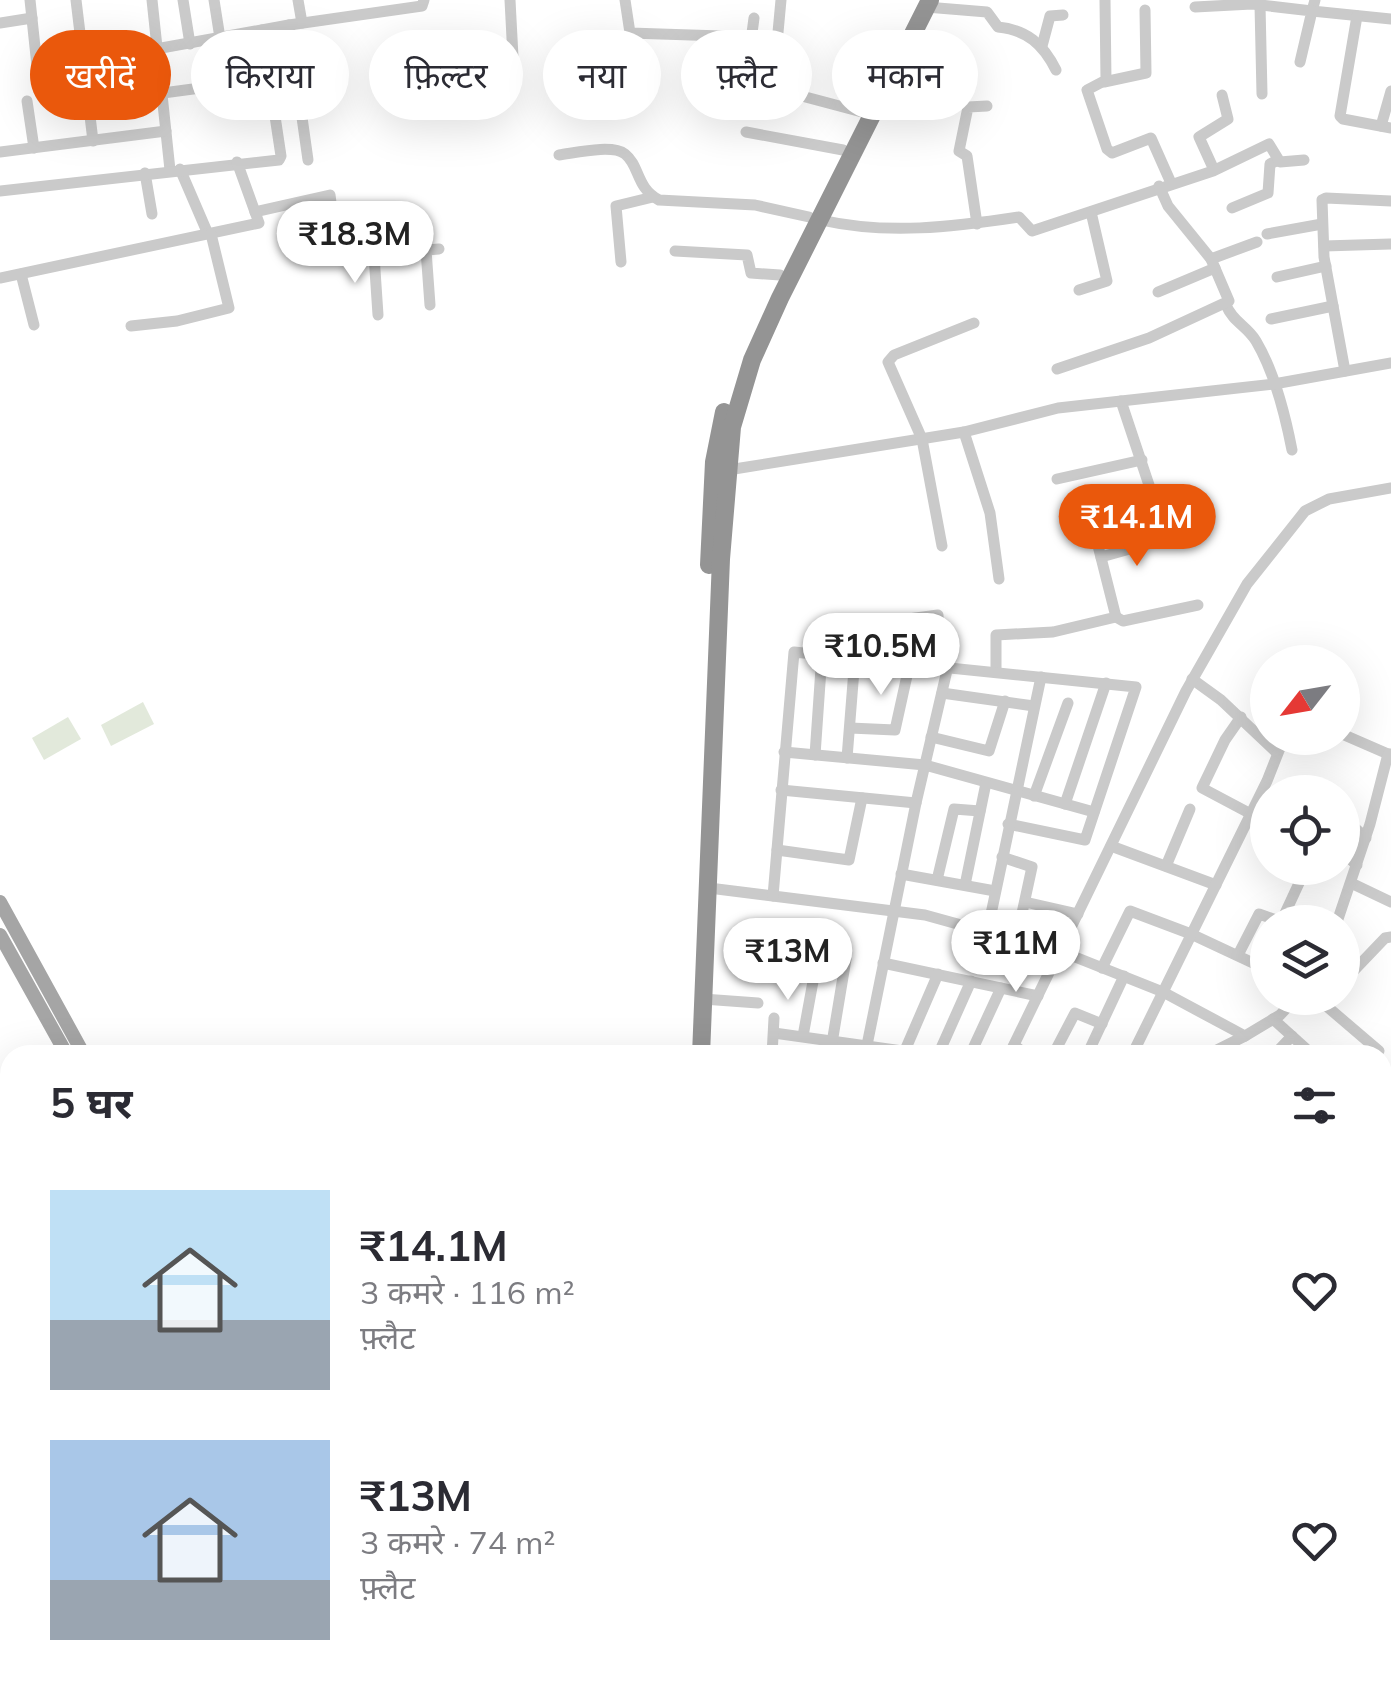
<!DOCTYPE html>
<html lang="hi">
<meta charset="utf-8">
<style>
body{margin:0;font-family:Mulish,"Noto Sans Devanagari",sans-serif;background:#f2f2f3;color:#2b2b33;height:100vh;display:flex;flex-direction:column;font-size:38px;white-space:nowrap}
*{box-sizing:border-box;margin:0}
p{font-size:32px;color:#7c7c81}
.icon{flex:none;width:55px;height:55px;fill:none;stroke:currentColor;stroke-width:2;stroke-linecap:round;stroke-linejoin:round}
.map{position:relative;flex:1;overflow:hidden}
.panel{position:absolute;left:0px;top:1045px;width:1392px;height:640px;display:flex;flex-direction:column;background:#fff;border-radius:30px 30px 0 0;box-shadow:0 10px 40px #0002}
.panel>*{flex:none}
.banner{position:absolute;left:30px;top:30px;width:1332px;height:90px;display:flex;gap:20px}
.needle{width:65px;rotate:239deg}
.tools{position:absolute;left:1250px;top:645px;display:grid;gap:20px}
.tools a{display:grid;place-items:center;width:110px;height:110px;border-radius:50%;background:#fff;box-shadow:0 10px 40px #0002;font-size:50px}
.price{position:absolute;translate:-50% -85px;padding:0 22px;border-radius:35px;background:#fff;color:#222;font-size:32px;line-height:65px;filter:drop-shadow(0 2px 5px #0008)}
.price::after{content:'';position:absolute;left:50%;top:60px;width:30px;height:22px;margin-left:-15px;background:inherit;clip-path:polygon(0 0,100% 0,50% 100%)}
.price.active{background:#ea580c;color:#fff}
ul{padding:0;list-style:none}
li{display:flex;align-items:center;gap:30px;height:250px;padding:0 50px}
li span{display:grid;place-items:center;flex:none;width:280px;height:200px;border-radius:0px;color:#555}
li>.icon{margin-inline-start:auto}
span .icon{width:120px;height:120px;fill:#fffc;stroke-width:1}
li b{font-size:42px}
h2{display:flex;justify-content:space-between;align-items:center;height:120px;padding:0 50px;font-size:42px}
.chip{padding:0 35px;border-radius:45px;background:#fff;box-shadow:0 10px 40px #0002;font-size:35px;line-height:90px}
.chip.active{background:#ea580c;color:#fff}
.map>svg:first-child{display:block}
</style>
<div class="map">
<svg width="1391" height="1685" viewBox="0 0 1391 1685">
<rect width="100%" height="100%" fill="#fff"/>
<g fill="#e2e9db">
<path d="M143 702 154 724 111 746 101 725Z"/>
<path d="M68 717 81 739 44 760 32 738Z"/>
</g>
<path fill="#c8dae8" d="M1391 1093V1685H962L963 1675H1382V1098Z"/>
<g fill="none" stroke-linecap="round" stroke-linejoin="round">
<g stroke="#cacaca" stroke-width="11">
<path d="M30 0 37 66"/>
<path d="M76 0 93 141"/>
<path d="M152 0 170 170"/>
<path d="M183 0 190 44"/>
<path d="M214 0 220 38"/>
<path d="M298 0 302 23"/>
<path d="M625 0 630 33 752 37"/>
<path d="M1105 0 1106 80 1087 90 1107 149 1112 153 1151 138 1171 183"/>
<path d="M1315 0 1312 11 1391 19"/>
<path d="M1260 5 1262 94"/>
<path d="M926 7 987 12 998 27C1027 30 1043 44 1056 70"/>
<path d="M1195 7 1252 4 1312 11 1300 62"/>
<path d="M1357 16 1340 116 1343 119 1391 128"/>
<path d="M754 18 745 86 798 95 862 112"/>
<path d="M0 23 32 18"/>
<path d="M289 25 308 160"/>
<path d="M777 43 781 0"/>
<path d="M1042 46 1050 16 1063 15"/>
<path d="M84 62 289 25 422 6 424 0"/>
<path d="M399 66 513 57 510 0"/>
<path d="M896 68 946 74"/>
<path d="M1104 82 1146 73 1145 10"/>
<path d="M163 93 208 87"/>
<path d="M27 101 34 148"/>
<path d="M1381 126 1391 91"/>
<path d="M746 132 843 150"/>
<path d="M0 152 166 131"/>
<path d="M559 155C575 153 612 144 625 154 640 166 636 188 659 200L755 205 809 217"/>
<path d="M180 169 208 234"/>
<path d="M1214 170 1199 137 1228 119 1222 95"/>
<path d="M145 173 152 214"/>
<path d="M0 191 279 160 281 156 262 30"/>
<path d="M1232 208 1268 193 1270 164 1278 160"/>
<path d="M255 212 330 195 338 257 439 249"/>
<path d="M821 220C887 235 953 227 1019 217L1032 231 1213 171 1269 144 1280 162 1304 160"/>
<path d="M977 224 967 156 959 151 968 107 987 106"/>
<path d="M1267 234 1322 224"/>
<path d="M1324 246 1390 244"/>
<path d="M426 250 430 305"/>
<path d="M675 251 747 255 751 273 780 275"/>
<path d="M374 255 378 315"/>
<path d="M1211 259 1257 242"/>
<path d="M621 262 616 206 653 197"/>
<path d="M21 274 34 325"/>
<path d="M1277 277 1326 266"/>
<path d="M0 278 259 223 237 162"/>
<path d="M1079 290 1107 281 1091 212"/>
<path d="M1158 292 1215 268"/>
<path d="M1226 305C1233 322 1247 326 1256 341 1275 373 1285 414 1292 450"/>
<path d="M1271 319 1333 306"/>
<path d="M131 326 177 321 229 308 211 234"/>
<path d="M1057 369 1149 338 1229 301 1211 259 1168 206 1159 186"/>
<path d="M1345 371 1324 257 1322 200 1326 198 1391 201"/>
<path d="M1121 401 1151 491"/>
<path d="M964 432 990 513 999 579"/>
<path d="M728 470 964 432 1058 408 1274 384 1391 363"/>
<path d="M1057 479 1142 460"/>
<path d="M942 546 922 439 888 362 894 355 974 323"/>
<path d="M1101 557 1162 540"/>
<path d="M1116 617 1123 621 1198 605"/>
<path d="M901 620 938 615 941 665"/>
<path d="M996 672V635L1053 632 1116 617 1091 518"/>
<path d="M1192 679 1221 700 1277 753"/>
<path d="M942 693 1034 706"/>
<path d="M1241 717 1225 740 1202 788 1251 814"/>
<path d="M850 728 895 730 910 662"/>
<path d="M1342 734 1388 754"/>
<path d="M931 737 989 751 1005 701"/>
<path d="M784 752 925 765 1094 812"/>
<path d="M815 755 822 654"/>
<path d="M847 758 855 657"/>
<path d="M781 790 916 803"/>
<path d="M1317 791 1318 792"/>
<path d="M1034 796 1068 703"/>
<path d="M1065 804 1106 683"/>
<path d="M1342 816 1366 838"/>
<path d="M1111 846 1216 885"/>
<path d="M777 850 849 860 862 798"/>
<path d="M1342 852 1357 865"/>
<path d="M1002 857 1032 867 1016 941"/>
<path d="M1166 866 1190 809"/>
<path d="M901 874 995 891"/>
<path d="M937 880 954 809 980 811"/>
<path d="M1351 883 1391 902"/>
<path d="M965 885 986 783"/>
<path d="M709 888 925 915 1059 952 1186 691 1247 584 1305 511 1329 499 1391 488"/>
<path d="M773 896 794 652 1136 687 1085 840 1008 824"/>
<path d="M1025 902 1078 914"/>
<path d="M1281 922 1306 868"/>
<path d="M1337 922 1370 824 1388 754H1391"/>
<path d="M987 933 1041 677"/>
<path d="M1060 951 1163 992 1245 1036 1280 1015 1296 998"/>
<path d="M1238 955 1259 914 1282 922"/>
<path d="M883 963 1038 996"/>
<path d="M1102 968 1130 911 1191 934 1268 970"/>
<path d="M1342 983 1385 938 1391 937"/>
<path d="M1317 998 1379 1051"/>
<path d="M703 999 758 1003"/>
<path d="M1273 1019 1313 1055"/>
<path d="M774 1033 931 1055"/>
<path d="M803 1036 814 976"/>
<path d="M1014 1045 1027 1055"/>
<path d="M772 1055 774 1018"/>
<path d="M830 1055 846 959"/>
<path d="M865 1055 916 803 948 666"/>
<path d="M903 1055 938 974"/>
<path d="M938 1055 971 981"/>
<path d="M970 1055 1001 988"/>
<path d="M1009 1055 1059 952"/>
<path d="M1053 1055 1075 1013 1102 1024"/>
<path d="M1087 1055 1124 976"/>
<path d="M1132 1055 1267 781 1284 738"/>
<path d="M1207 1055 1245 1036"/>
<path d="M1274 1055 1292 1036"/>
<path d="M1382 1080 1391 1075"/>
<path d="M0 1134 10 1131"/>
<path d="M505 1675 506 1680"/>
<path d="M543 1675 544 1685"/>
<path d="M933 1680 935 1675"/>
<path d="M575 1681 576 1675"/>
<path d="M763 1685 768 1675"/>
<path d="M988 1685 991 1675"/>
</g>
<g stroke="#a5a5a5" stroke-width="14">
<path d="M0 902 84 1055"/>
<path d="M0 935 67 1055"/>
<path d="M401 1675 407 1685"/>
<path d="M419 1675 424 1685"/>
</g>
<g stroke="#949494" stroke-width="18">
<path d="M709 565 714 462 724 412"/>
<path d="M701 1055 721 559 732 427 752 360 780 298 930 0"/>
<path d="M669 1685 670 1675"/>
</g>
</g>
</svg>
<div class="tools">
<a><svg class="needle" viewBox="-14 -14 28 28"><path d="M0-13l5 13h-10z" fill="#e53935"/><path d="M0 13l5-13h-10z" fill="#7c7c81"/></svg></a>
<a><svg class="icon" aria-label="locate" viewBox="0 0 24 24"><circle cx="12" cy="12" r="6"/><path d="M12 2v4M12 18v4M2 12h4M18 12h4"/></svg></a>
<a><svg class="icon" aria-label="layers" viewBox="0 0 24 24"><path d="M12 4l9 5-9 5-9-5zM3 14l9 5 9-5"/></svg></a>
</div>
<b class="price" style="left:355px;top:286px">₹18.3M</b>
<b class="price active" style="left:1137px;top:569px">₹14.1M</b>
<b class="price" style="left:881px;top:698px">₹10.5M</b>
<b class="price" style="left:1016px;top:995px">₹11M</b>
<b class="price" style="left:788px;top:1003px">₹13M</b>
<div class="banner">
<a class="chip active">खरीदें</a>
<a class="chip">किराया</a>
<a class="chip">फ़िल्टर</a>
<a class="chip">नया</a>
<a class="chip">फ़्लैट</a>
<a class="chip">मकान</a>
</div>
<section class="panel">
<h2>5 घर<svg class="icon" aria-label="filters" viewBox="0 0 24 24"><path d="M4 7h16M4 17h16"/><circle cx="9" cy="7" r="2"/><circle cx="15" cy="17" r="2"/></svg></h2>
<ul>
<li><span style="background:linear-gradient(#bfe0f5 65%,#9aa5b1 0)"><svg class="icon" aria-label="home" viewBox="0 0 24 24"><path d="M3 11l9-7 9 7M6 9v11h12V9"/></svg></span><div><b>₹14.1M</b><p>3 कमरे · 116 m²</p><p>फ़्लैट</p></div><svg class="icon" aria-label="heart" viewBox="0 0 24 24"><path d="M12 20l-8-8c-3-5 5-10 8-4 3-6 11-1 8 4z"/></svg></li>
<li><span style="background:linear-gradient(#a9c7e8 70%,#9aa5b1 0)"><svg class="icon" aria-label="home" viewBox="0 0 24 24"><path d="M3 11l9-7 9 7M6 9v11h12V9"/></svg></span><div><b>₹13M</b><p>3 कमरे · 74 m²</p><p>फ़्लैट</p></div><svg class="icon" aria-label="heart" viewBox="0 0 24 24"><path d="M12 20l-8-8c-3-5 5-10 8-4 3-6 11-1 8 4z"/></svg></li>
</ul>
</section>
</div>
